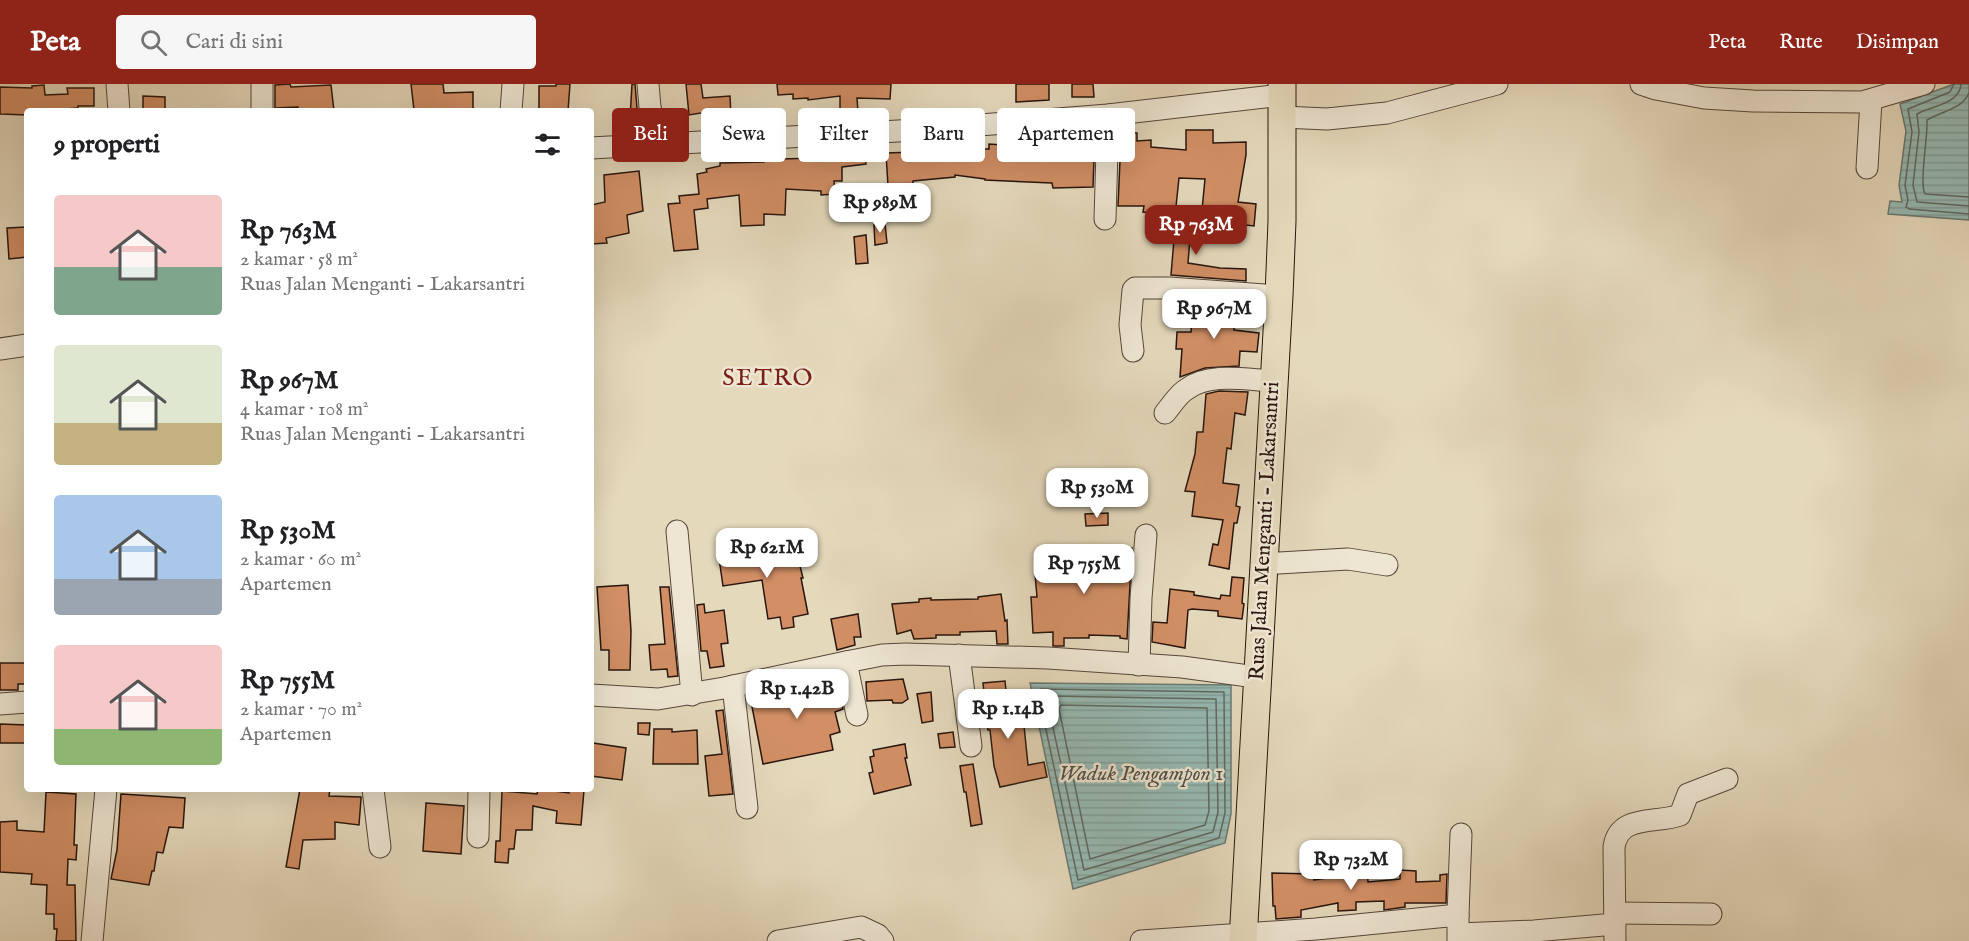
<!DOCTYPE html>
<html lang="id">
<meta charset="utf-8">
<style>
body{margin:0;font-family:"IM FELL English",serif;background:#f6f6f6;color:#202124;height:100vh;display:flex;flex-direction:column;font-size:22px;white-space:nowrap}
*{box-sizing:border-box;margin:0}
p{font-size:20px;color:#757577}
.icon{flex:none;width:33px;height:33px;fill:none;stroke:currentColor;stroke-width:2;stroke-linecap:round;stroke-linejoin:round}
.map{position:relative;flex:1;overflow:hidden}
.panel{position:absolute;left:24px;top:24px;width:570px;height:684px;display:flex;flex-direction:column;background:#fff;border-radius:6px;box-shadow:0 6px 24px #0002}
.panel>*{flex:none}
.top-card{position:absolute;left:612px;top:24px;width:570px;height:54px;display:flex;gap:12px}
.price{position:absolute;translate:-50% -51px;padding:0 14px;border-radius:12px;background:#fff;color:#222;font-size:20px;line-height:39px;filter:drop-shadow(0 2px 3px #0008)}
.price::after{content:'';position:absolute;left:50%;top:36px;width:18px;height:14px;margin-left:-9px;background:inherit;clip-path:polygon(0 0,100% 0,50% 100%)}
.price.on{background:#8f2418;color:#fff}
ul{padding:0;list-style:none}
li{display:flex;align-items:center;gap:18px;height:150px;padding:0 30px}
li span{display:grid;place-items:center;flex:none;width:168px;height:120px;border-radius:6px;color:#555}
li>.icon{margin-inline-start:auto}
span .icon{width:72px;height:72px;fill:#fffc;stroke-width:1}
li b{font-size:26px}
h2{display:flex;justify-content:space-between;align-items:center;height:72px;padding:0 30px;font-size:26px}
.chip{padding:0 21px;border-radius:6px;background:#fff;box-shadow:0 6px 24px #0002;font-size:21px;line-height:54px}
.chip.on{background:#8f2418;color:#fff}
header{display:flex;align-items:center;gap:36px;box-sizing:border-box;height:84px;padding:0 30px;background:#8f2418;color:#fff}
header strong{font-size:28px}
nav{display:flex;gap:33px;margin-inline-start:auto;font-size:21px}
.search{width:420px;height:54px;background:#f6f6f6;display:flex;align-items:center;gap:15px;box-sizing:border-box;padding:0 21px;border-radius:6px;color:#757577;font-size:22px}
.map>svg:first-child{display:block}
</style>
<header>
<strong>Peta</strong>
<div class="search"><svg class="icon" aria-label="search" viewBox="0 0 24 24"><circle cx="10" cy="10" r="6"/><path d="M15 15l6 6"/></svg>Cari di sini</div>
<nav><a>Peta</a><a>Rute</a><a>Disimpan</a></nav>
</header>
<div class="map">
<svg width="1969" height="857" viewBox="0 0 1969 857">
<defs>
<pattern id="water-rules" width="6" height="5" patternUnits="userSpaceOnUse" patternTransform="scale(1.5)"><rect width="6" height="5" fill="#96bab4"/><path d="M0 2.5h6" fill="none" stroke="#819f9a"/></pattern>
</defs>
<rect width="100%" height="100%" fill="#e5d9bc"/>
<filter id="stains"><feTurbulence type="fractalNoise" baseFrequency=".00333" numOctaves="4"/><feColorMatrix values="0 0 0 0 .2 0 0 0 0 .09 0 0 0 0 .02 0 0 0 .5 -.17"/></filter>
<radialGradient id="worn" r=".72"><stop offset=".6" stop-color="#630" stop-opacity="0"/><stop offset="1" stop-color="#630" stop-opacity=".3"/></radialGradient>
<g fill="url(#water-rules)" stroke="#6a7871" stroke-width="1.5">
<path d="M1954 0H1969V136L1888 130 1890 117 1902 118 1899 101 1906 47 1900 20Z"/>
<path d="M1030 599 1231 601V730L1225 759 1073 805Z"/>
</g>
<g fill="none" stroke-linecap="round" stroke-linejoin="round">
<g stroke="#5f6860" stroke-width="1.5">
<path d="M1954 0 1950 8 1908 25 1912 48 1905 101 1908 116 1906 123 1909 125 1969 130"/>
<path d="M1961 0C1960 20 1931 22 1917 30L1919 48 1913 101 1917 118 1969 122"/>
<path d="M1969 9C1961 26 1942 27 1927 36 1928 53 1919 99 1925 110L1969 113"/>
<path d="M1041 605 1224 608 1225 729 1219 754 1078 796 1038 608Z"/>
<path d="M1050 612 1216 615 1218 728 1213 748 1084 786 1047 616Z"/>
<path d="M1061 621 1207 624 1209 727 1205 741 1090 775 1059 625Z"/>
</g>
</g>
<g fill="#d28f65" stroke="#28150d" stroke-width="1.5">
<path d="M290 0 291 3 331 1 334 27H298V23L275 24V1Z"/>
<path d="M411 0H443L444 9 473 8V27L414 26Z"/>
<path d="M556 0H570L568 27H539V2H556Z"/>
<path d="M632 0H635L637 24 643 48 627 49 625 36 630 35Z"/>
<path d="M686 0H701L703 14 730 12 731 32 721 34 719 26 689 31Z"/>
<path d="M777 0H891L890 15 857 14 858 27 840 28V12L808 16V14L793 15V10L778 11Z"/>
<path d="M1016 0H1049V16L1016 18Z"/>
<path d="M1072 0H1093L1094 13H1072Z"/>
<path d="M44 1 45 11 68 10 67 4H94V22H78V24L66 25V27H27V31L0 30V3L32 4V2Z"/>
<path d="M143 12 165 13V25H143Z"/>
<path d="M1186 46H1213V59L1246 58V71L1238 118 1256 120 1254 142 1201 136 1205 95 1179 94 1175 132 1143 128 1144 122H1118L1120 76 1121 63 1125 64V49H1137V57L1151 56V63L1186 66Z"/>
<path d="M1089 56 1090 75H1094L1093 103 1053 104 1052 99 985 96V95L955 91V93L913 97V102H888L886 69 914 68V70L939 68V74L972 73 973 65H989V60L1060 65V61L1075 62V57Z"/>
<path d="M865 68 866 80 842 83V97H834L835 110 821 111V107L786 105 785 131 764 130V141L741 142 739 111 707 115 708 124 694 126 698 165 674 167 668 120 680 119 679 112 699 110 697 90 707 88 706 85 720 82V79L764 78V74L781 73V75L816 74V69Z"/>
<path d="M639 87 643 127 627 131 629 149 606 154 607 159 591 160V121L605 118 604 91Z"/>
<path d="M1176 131 1196 133 1193 154H1190L1188 179 1220 184 1246 185V197L1171 191Z"/>
<path d="M885 140 887 159 875 161 874 141Z"/>
<path d="M26 143 27 173 9 175 7 144Z"/>
<path d="M866 151 868 179 856 180 854 153Z"/>
<path d="M1193 219 1236 222 1234 246 1259 249 1257 268 1240 267 1239 282 1205 284 1180 293 1182 265H1176L1177 248H1191Z"/>
<path d="M1219 307 1248 308 1245 331 1235 329 1231 365 1227 364 1223 399 1239 401 1236 422 1240 423 1237 439H1234L1229 485 1209 481 1213 460 1218 461 1223 436 1192 432 1195 408 1185 407 1195 370 1197 348H1203L1206 310Z"/>
<path d="M1108 429V441L1086 442 1085 430Z"/>
<path d="M758 451 766 478 797 470 803 494H801L808 530 793 533 794 543 782 545 780 533 768 535 762 496 723 502 718 467 742 462 740 456Z"/>
<path d="M1077 461 1079 468 1132 464 1127 555 1120 554V552L1089 551V554H1064V562H1053V548L1033 549 1031 513H1037L1035 490 1057 489 1055 472 1066 471 1064 463Z"/>
<path d="M1232 493 1244 494 1242 519 1244 520 1242 535 1218 532V527L1192 525 1188 526 1185 564 1152 558 1153 538 1167 539 1170 505 1194 508V511L1220 515 1221 511 1230 512Z"/>
<path d="M628 501 631 547 630 586H609V566H601L597 503Z"/>
<path d="M660 503H669L678 592 668 593 667 585 651 586 649 561 665 560Z"/>
<path d="M1001 510 1005 537 1007 536 1008 560H997L996 547 960 548V551H936V554L914 555 911 546 897 550 892 520 919 518V515L931 514V516L978 515V513Z"/>
<path d="M704 520 705 529 724 526 728 559 721 560 724 582 710 584 707 567H701L697 521Z"/>
<path d="M858 530 861 553H854L855 561 837 566 831 535Z"/>
<path d="M0 579H27V600H18V606H0Z"/>
<path d="M836 593 843 625 835 628 840 648 830 651 833 666 763 680 750 612Z"/>
<path d="M903 595 908 615 902 619H893L892 616 867 617 866 598Z"/>
<path d="M1005 597 1009 634 1023 632 1028 681 1044 678 1047 693 1000 703 994 682 990 646H988L983 599Z"/>
<path d="M931 608 933 637 922 639 917 610Z"/>
<path d="M723 626 733 710 709 712 705 672 722 670 716 627Z"/>
<path d="M638 639H650L649 651 638 650Z"/>
<path d="M0 640 27 641V659H0Z"/>
<path d="M654 645H672V648L697 646 698 680H653Z"/>
<path d="M953 648 955 663 940 664 938 650Z"/>
<path d="M593 659 626 664 622 696 591 692Z"/>
<path d="M905 660 907 674H905L911 701 874 710 869 689 873 688 870 673 874 672 873 666Z"/>
<path d="M973 680 982 740 971 742 966 708H964L960 682Z"/>
<path d="M300 705H330L329 712 361 713V715L359 741 335 738V755L303 756 299 785 286 783Z"/>
<path d="M538 705 569 709V705L584 706 581 741 556 739 557 727 533 722 532 746H516L514 765H509L508 779 495 778 496 757H500L502 707 537 710Z"/>
<path d="M46 708 76 710 74 761H77L76 776 68 775 67 801H75L76 857H56L57 845H54V830H46L47 801 31 800 32 790 0 788V738L17 737V746L44 748Z"/>
<path d="M121 710 185 714 183 744 169 743 163 769 157 768 154 787H152L149 801 111 795 117 766Z"/>
<path d="M426 719 464 722 461 770 423 767Z"/>
<path d="M1347 777H1367L1368 798 1400 795V786L1416 787V798L1440 797V791L1447 790 1446 819H1405V823L1384 826V817L1356 818V826L1338 827V819L1301 826V833L1276 835 1275 822H1273L1272 789 1313 790 1314 796 1347 791Z"/>
</g>
<g fill="none" stroke-linecap="round" stroke-linejoin="round">
<defs>
<g id="minor">
<path d="M117 0 119 27"/>
<path d="M262 0V27"/>
<path d="M648 0 650 23 659 59"/>
<path d="M1641 0 1656 5 1704 14 1753 17 1862 18 1924 0"/>
<path d="M511 27 513 0"/>
<path d="M1282 33 1327 35 1387 29 1497 0"/>
<path d="M591 64 916 46 1108 31 1282 11"/>
<path d="M1867 84 1871 17"/>
<path d="M1105 135 1108 31"/>
<path d="M0 265 27 261"/>
<path d="M1133 267 1130 241 1133 206 1135 204H1169L1279 212"/>
<path d="M1165 329C1172 321 1178 310 1187 305 1210 288 1247 296 1274 297"/>
<path d="M677 447 692 611"/>
<path d="M1263 480 1348 475 1387 481"/>
<path d="M959 571 971 662"/>
<path d="M846 578 857 631"/>
<path d="M1139 581 1141 514 1146 451"/>
<path d="M733 602 747 724"/>
<path d="M591 611 658 615 724 604 846 578 882 571 906 570 1048 574 1182 583 1256 593"/>
<path d="M0 620 27 618"/>
<path d="M373 705 380 763"/>
<path d="M478 753 479 705"/>
<path d="M1615 829 1711 830"/>
<path d="M1458 831 1461 750"/>
<path d="M1459 850 1534 847 1615 840"/>
<path d="M92 857 106 705"/>
<path d="M778 857 861 843 878 851 883 857"/>
<path d="M1141 857 1316 845 1458 831V857"/>
<path d="M1615 857 1614 763C1619 730 1655 740 1680 731L1688 710 1727 695"/>
</g>
<path id="major" d="M1243 857 1279 212 1282 137V0"/>
</defs>
<use href="#minor" stroke="#574639" stroke-width="23"/>
<use href="#major" stroke="#28150d" stroke-width="29"/>
<use href="#minor" stroke="#eee6d3" stroke-width="21"/>
<use href="#major" stroke="#e5d9bc" stroke-width="27"/>
</g>
<g text-anchor="middle" dominant-baseline="central" stroke-width="5" stroke-linejoin="round" paint-order="stroke">
<g font-size="21" fill="#28150d" stroke="#eee6d3">
<text transform="translate(1265 447) rotate(-87)">Ruas Jalan Menganti - Lakarsantri</text>
</g>
<g font-size="22" font-style="italic" fill="#4e4f47" stroke="#eee6d3">
<text x="1141" y="690">Waduk Pengampon 1</text>
</g>
<g font-size="24" letter-spacing="1.5" fill="#7a1f14" stroke="#eee6d3">
<text x="768" y="294">SETRO</text>
</g>
</g>
<rect width="100%" height="100%" filter="url(#stains)"/>
<rect width="100%" height="100%" fill="url(#worn)"/>
</svg>
<b class="price" style="left:880px;top:150px">Rp 989M</b>
<b class="price on" style="left:1196px;top:172px">Rp 763M</b>
<b class="price" style="left:1214px;top:256px">Rp 967M</b>
<b class="price" style="left:1097px;top:435px">Rp 530M</b>
<b class="price" style="left:767px;top:495px">Rp 621M</b>
<b class="price" style="left:1084px;top:511px">Rp 755M</b>
<b class="price" style="left:797px;top:636px">Rp 1.42B</b>
<b class="price" style="left:1008px;top:656px">Rp 1.14B</b>
<b class="price" style="left:1351px;top:807px">Rp 732M</b>
<div class="top-card">
<a class="chip on">Beli</a>
<a class="chip">Sewa</a>
<a class="chip">Filter</a>
<a class="chip">Baru</a>
<a class="chip">Apartemen</a>
</div>
<section class="panel">
<h2>9 properti<svg class="icon" aria-label="filters" viewBox="0 0 24 24"><path d="M4 7h16M4 17h16"/><circle cx="9" cy="7" r="2"/><circle cx="15" cy="17" r="2"/></svg></h2>
<ul>
<li><span style="background:linear-gradient(#f6c9c9 60%,#7fa58c 0)"><svg class="icon" aria-label="home" viewBox="0 0 24 24"><path d="M3 11l9-7 9 7M6 9v11h12V9"/></svg></span><div><b>Rp 763M</b><p>2 kamar · 58 m²</p><p>Ruas Jalan Menganti - Lakarsantri</p></div></li>
<li><span style="background:linear-gradient(#dfe7d0 65%,#c2b280 0)"><svg class="icon" aria-label="home" viewBox="0 0 24 24"><path d="M3 11l9-7 9 7M6 9v11h12V9"/></svg></span><div><b>Rp 967M</b><p>4 kamar · 108 m²</p><p>Ruas Jalan Menganti - Lakarsantri</p></div></li>
<li><span style="background:linear-gradient(#a9c7e8 70%,#9aa5b1 0)"><svg class="icon" aria-label="home" viewBox="0 0 24 24"><path d="M3 11l9-7 9 7M6 9v11h12V9"/></svg></span><div><b>Rp 530M</b><p>2 kamar · 60 m²</p><p>Apartemen</p></div></li>
<li><span style="background:linear-gradient(#f6c9c9 70%,#8fb573 0)"><svg class="icon" aria-label="home" viewBox="0 0 24 24"><path d="M3 11l9-7 9 7M6 9v11h12V9"/></svg></span><div><b>Rp 755M</b><p>2 kamar · 70 m²</p><p>Apartemen</p></div></li>
</ul>
</section>
</div>
